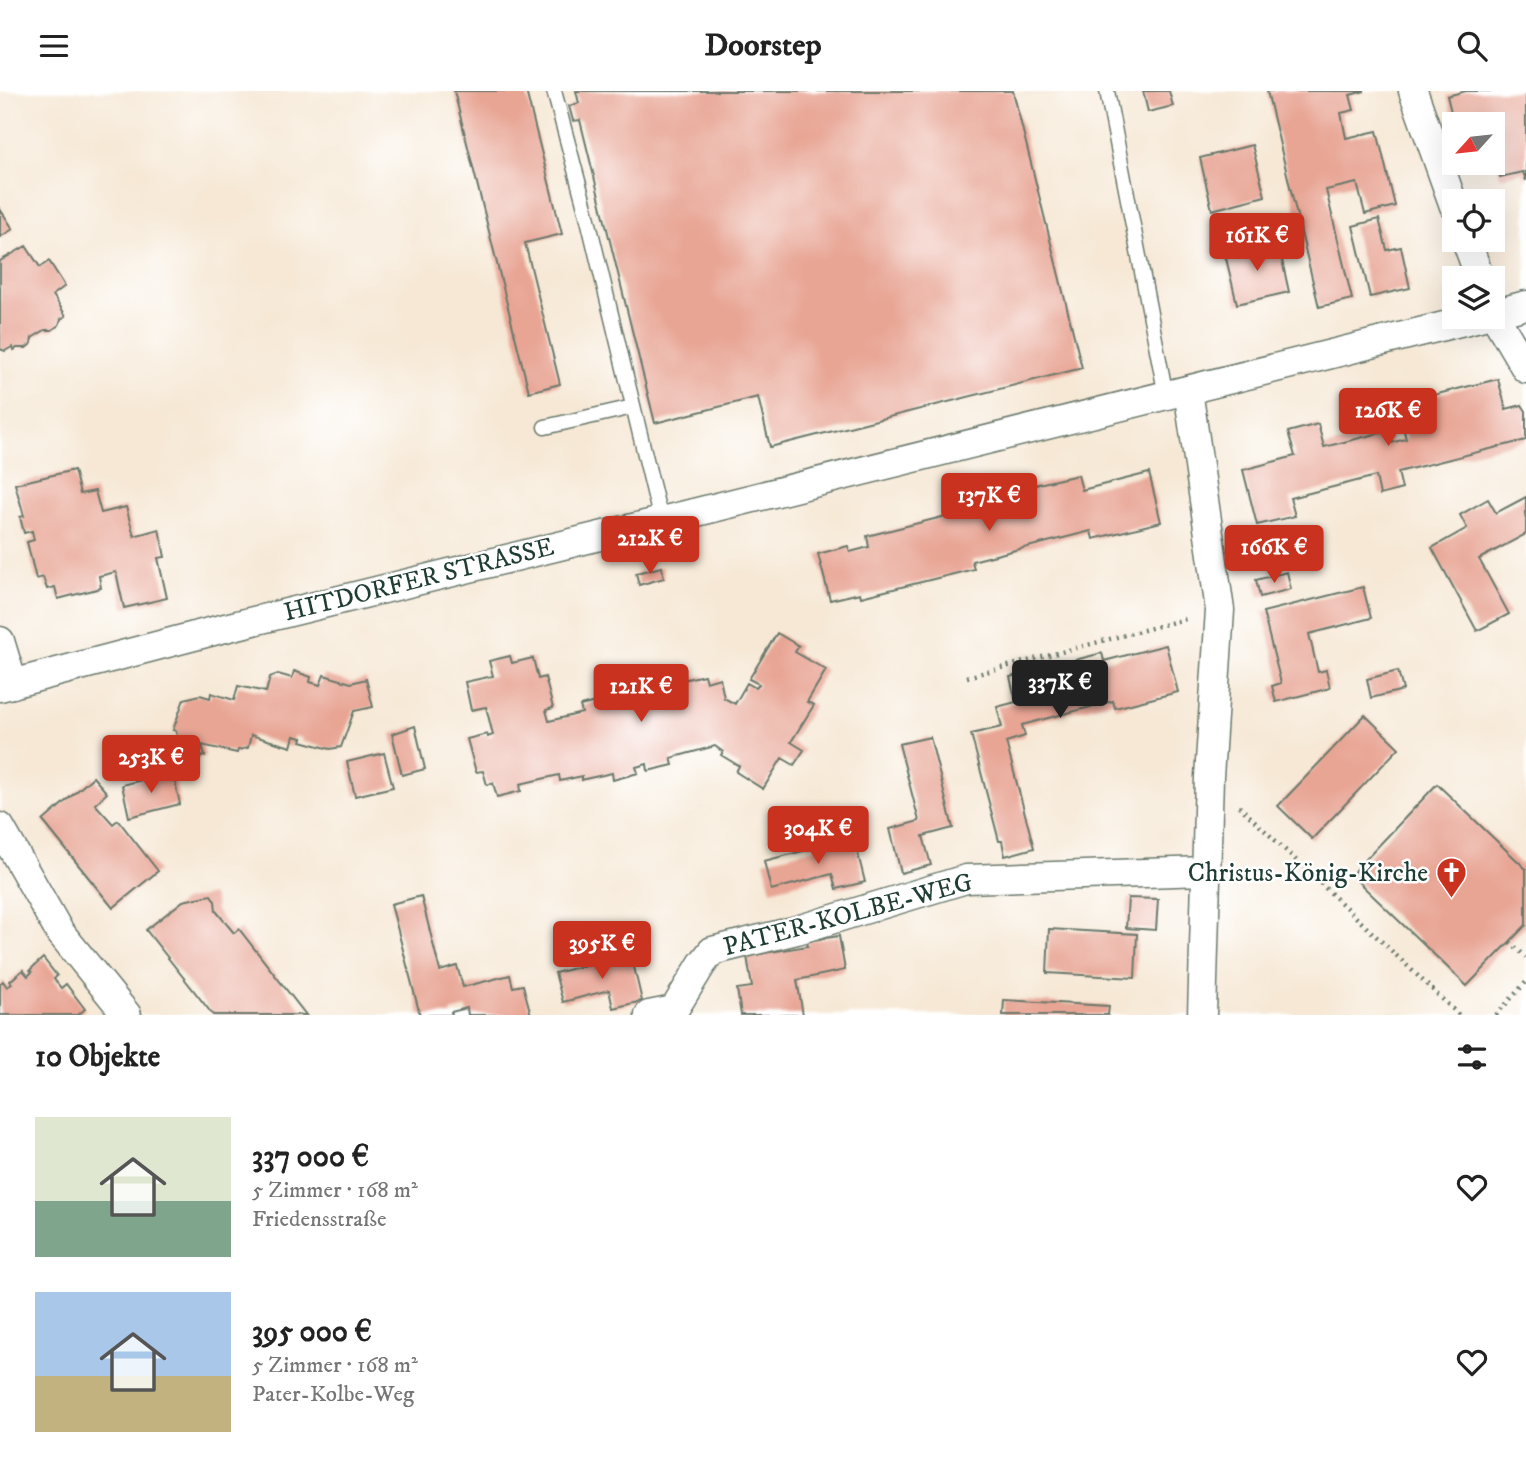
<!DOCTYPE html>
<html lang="de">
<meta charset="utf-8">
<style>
body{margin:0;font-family:"IM FELL DW Pica",serif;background:#f2f2f2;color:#222;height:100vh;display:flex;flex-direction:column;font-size:26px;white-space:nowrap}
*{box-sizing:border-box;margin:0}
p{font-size:23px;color:#767676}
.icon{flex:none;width:38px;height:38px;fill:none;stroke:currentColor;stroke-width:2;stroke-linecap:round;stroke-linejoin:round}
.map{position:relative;height:924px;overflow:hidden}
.side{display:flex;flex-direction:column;background:#fff;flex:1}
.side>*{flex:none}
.needle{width:46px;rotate:243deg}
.fabs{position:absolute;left:1442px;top:21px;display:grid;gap:14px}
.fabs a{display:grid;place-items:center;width:63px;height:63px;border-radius:0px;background:#fff;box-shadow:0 7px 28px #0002;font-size:35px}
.price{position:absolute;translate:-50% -60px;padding:0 16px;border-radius:7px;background:#c8321e;color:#fff;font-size:23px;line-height:46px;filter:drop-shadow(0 2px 4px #0008)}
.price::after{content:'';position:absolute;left:50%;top:42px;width:21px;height:16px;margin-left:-10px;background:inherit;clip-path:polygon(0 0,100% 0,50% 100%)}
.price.active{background:#222;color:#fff}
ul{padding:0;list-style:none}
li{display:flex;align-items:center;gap:21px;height:175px;padding:0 35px}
li span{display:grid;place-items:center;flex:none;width:196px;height:140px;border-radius:0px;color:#555}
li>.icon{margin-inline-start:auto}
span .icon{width:84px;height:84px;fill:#fffc;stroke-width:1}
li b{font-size:30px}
h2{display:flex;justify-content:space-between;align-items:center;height:84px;padding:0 35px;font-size:30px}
header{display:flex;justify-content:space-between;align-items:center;height:91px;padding:0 35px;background:#fff;font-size:32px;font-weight:700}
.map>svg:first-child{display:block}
</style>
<header><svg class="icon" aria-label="menu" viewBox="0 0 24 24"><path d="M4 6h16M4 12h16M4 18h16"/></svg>Doorstep<svg class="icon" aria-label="search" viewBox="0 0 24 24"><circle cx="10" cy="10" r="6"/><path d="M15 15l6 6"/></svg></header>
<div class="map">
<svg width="1526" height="924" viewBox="0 0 1526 924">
<rect width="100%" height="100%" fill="#fff"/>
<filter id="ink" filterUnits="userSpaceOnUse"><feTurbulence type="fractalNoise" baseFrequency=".0143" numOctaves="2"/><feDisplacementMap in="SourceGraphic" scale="14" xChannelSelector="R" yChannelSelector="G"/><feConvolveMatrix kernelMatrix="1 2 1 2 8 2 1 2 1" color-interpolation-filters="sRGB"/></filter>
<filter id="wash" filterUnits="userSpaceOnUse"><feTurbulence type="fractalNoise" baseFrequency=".00686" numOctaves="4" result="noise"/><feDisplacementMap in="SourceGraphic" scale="28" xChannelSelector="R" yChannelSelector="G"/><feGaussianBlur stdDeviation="1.57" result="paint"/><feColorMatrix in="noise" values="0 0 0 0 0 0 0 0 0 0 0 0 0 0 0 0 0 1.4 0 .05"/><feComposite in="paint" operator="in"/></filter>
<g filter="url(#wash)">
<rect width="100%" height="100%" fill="#f6e8d5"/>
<g id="blocks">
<g fill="#e8a594">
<path d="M454 0H526L562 143 525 152 560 293 529 301Z"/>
<path d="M576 0H1013L1082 277 770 356 758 306 655 332 580 29 573 30 569 15 579 12Z"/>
<path d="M1143 0H1169L1173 15 1148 21Z"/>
<path d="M1267 0H1365L1350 4 1354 19 1341 22 1346 47 1377 40 1395 115 1365 123 1357 92 1326 99 1352 208 1319 216Z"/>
<path d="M1466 0H1526V90L1523 81 1500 86 1493 58V33H1487L1485 26 1454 33 1447 5Z"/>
<path d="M1252 54 1265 105 1212 119 1200 67Z"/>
<path d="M0 118 13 138 0 146Z"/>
<path d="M1379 128 1387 159 1401 156 1410 197 1370 206 1353 135Z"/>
<path d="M1278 151 1289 201 1237 213 1225 163Z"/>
<path d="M26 155 40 176 49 170 65 195 53 204 66 225 61 228 59 234 52 239H45L32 247 31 253 26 257H17L14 259 12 256 5 260 0 258V170Z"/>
<path d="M1498 288 1506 318 1522 314 1526 320V349L1398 381 1402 398 1380 404 1376 385 1290 407 1295 425 1257 434 1243 379 1295 365 1288 341 1318 333 1324 356 1388 340 1391 352 1398 350 1406 348 1397 313Z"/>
<path d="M74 379 80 403 95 400 101 422 126 416 134 445 159 438 165 466 158 467 167 507 124 517 116 481 99 485 101 497 58 508 55 496 47 498 43 486 36 488 27 451 34 449 32 440 24 442 20 426 24 425 15 393Z"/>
<path d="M1149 382 1161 431 1093 448 1091 440 972 470 974 478 861 506 860 502 830 509 818 463 848 455 850 461 869 456 867 445 958 422 956 414 1047 391 1078 384 1082 399Z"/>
<path d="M1526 406V443L1479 468 1509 523 1477 540 1432 457 1467 437 1460 424 1488 408 1496 422Z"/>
<path d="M662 476 664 487 639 494 636 482Z"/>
<path d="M1287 481 1291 498 1260 506 1256 489Z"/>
<path d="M1363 496 1371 527 1309 543 1318 581 1326 579 1330 597 1276 611 1272 595 1281 592 1263 521Z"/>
<path d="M777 542 799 555 795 561 826 579 807 611 814 614 791 651 804 659 794 674 782 667 763 698 736 681 739 675 721 664 723 661 715 655 671 667 673 674 648 680 647 673 636 676 638 682 613 689 612 682 585 688 582 689V685L560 690 559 684 520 693 521 700 497 706 493 692 487 694 483 680 476 681 467 648 487 643 488 646 493 644 486 616 471 619 465 591 493 585 489 570 510 565 512 572 533 567 538 588 545 586 553 617 546 619 549 630 582 622 580 615 611 607 613 614 646 606 643 599 647 598 649 604 659 602 657 595 704 584 706 591 720 587 724 607 735 613 747 592 756 597 759 593 749 588Z"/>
<path d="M1166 554 1178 601 1115 617 1113 610 1022 634 1025 645 1006 651 1034 757 1005 765 1002 750H999L971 643 1002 636 997 616 1016 611 1010 586 1102 562 1104 570Z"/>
<path d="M294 580 311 586 310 591 320 594 324 584 351 592 366 588 373 616 354 620 341 656 330 658 301 650 302 647 294 645 291 656 251 644 248 657 238 659 237 662 202 654 205 665 183 671 176 640 173 639 184 608 200 604 210 607 211 602 234 609 238 595 266 601 270 586 278 583 292 587Z"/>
<path d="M1398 580 1403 599 1371 607 1367 588Z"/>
<path d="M1365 624 1399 657 1312 748 1278 715Z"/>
<path d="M415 635 425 678 402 684 392 643Z"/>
<path d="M930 646 953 737 923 745 931 774 901 782 890 738 919 730 899 653Z"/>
<path d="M384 662 393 696 355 705 347 671Z"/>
<path d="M173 681 180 713 129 726 122 694Z"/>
<path d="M93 686 107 702 95 713 113 733 118 729 158 780 113 817 43 730Z"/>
<path d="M1437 693 1526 778V834L1467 895 1351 784Z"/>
<path d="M854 747 865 791 836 798 832 783 771 799 764 770Z"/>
<path d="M211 804 215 810 216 820 234 842 239 838 306 924H213L146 839 183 810Z"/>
<path d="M421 805 440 880 457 875 463 896 510 884 513 896 523 894 531 924H468L467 917 451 921 452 924H420L391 813Z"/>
<path d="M1128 807 1158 808 1156 839 1126 837Z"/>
<path d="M1049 838 1137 843 1135 887 1047 882Z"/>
<path d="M839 845 845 879 797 889 803 924H741L737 898 752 896 747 865 808 855 807 850Z"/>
<path d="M631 863 642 910 613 917 609 899 563 911 555 882Z"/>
<path d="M43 867 57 885 54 888 61 897 66 893 85 918 78 924H0V893L3 890 7 896 12 893 10 890 23 879 28 885 32 881 30 879Z"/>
<path d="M1004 909 1109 915 1108 924H1003Z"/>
</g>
</g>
</g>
<g filter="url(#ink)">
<use href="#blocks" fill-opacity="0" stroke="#6a796c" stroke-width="2"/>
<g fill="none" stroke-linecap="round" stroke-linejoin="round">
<defs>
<g id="lane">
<path d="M554 0 586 120 661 430"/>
<path d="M1107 0 1166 305"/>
<path d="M545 336 633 316"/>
</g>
<g id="street">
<path d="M1413 0 1454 115"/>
<path d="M1466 149 1480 187"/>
<path d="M1493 222 1526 278"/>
<path d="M1493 223 1526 214"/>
<path d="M1188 299 1220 519 1209 686 1202 924"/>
<path d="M0 550 13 593"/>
<path d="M0 596 221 538 661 430 1480 226"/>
<path d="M0 736 59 840 127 924"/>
<path d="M649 924 674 919 702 873 712 860 797 839 966 788 1205 780"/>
</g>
</defs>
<use href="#lane" stroke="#6a796c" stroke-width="17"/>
<use href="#street" stroke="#6a796c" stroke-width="31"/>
<g stroke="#6a796c" stroke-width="4.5" stroke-dasharray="2 5" stroke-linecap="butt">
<path d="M967 586 1189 527"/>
<path d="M1239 715 1459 924"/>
<path d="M1510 851 1526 866"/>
<path d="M1496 924 1526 891"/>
</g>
<use href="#lane" stroke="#fff" stroke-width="14"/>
<use href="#street" stroke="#fff" stroke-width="28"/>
</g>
</g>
<defs>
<symbol id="church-pin" viewBox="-11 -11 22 30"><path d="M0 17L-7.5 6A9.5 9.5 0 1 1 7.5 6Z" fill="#c8321e" stroke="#fff"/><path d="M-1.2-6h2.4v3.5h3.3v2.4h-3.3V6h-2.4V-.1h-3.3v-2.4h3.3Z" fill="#fff"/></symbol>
</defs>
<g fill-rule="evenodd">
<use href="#church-pin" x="1434" y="764" width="35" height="47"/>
</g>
<g text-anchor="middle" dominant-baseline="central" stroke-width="5" stroke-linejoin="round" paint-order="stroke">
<g font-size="26" fill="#1f3d34" stroke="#fff">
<text transform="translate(419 489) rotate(-14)">HITDORFER STRASSE</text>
<text transform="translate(848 824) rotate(-15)">PATER-KOLBE-WEG</text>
</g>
<g font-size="26" fill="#1f3d34" stroke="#fff" text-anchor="end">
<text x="1428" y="782">Christus-König-Kirche</text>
</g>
</g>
</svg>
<div class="fabs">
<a><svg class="needle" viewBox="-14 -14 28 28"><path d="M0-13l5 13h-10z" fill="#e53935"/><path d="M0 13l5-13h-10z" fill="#767676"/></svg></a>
<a><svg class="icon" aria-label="locate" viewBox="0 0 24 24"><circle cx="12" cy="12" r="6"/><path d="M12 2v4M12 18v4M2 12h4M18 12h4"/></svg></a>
<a><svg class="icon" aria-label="layers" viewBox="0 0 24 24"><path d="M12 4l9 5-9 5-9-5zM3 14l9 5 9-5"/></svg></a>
</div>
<b class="price" style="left:1257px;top:182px">161K €</b>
<b class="price" style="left:1388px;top:357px">126K €</b>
<b class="price" style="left:989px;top:442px">137K €</b>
<b class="price" style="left:650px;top:485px">212K €</b>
<b class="price" style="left:1274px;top:494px">166K €</b>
<b class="price active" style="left:1060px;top:629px">337K €</b>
<b class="price" style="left:641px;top:633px">121K €</b>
<b class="price" style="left:151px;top:704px">253K €</b>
<b class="price" style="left:818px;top:775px">304K €</b>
<b class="price" style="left:602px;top:890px">395K €</b>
</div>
<section class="side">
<h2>10 Objekte<svg class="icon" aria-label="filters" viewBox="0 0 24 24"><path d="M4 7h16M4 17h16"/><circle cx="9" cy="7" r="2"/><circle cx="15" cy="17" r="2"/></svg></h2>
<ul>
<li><span style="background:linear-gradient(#dfe7d0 60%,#7fa58c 0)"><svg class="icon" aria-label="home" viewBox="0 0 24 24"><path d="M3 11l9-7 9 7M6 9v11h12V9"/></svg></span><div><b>337 000 €</b><p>5 Zimmer · 168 m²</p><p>Friedensstraße</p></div><svg class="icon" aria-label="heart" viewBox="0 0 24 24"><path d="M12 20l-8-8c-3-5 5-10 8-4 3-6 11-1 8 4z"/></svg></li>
<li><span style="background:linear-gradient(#a9c7e8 60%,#c2b280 0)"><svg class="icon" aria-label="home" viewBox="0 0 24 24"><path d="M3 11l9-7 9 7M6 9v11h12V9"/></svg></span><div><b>395 000 €</b><p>5 Zimmer · 168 m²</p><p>Pater-Kolbe-Weg</p></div><svg class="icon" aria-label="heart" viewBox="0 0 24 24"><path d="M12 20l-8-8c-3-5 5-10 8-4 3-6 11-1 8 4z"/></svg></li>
</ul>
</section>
